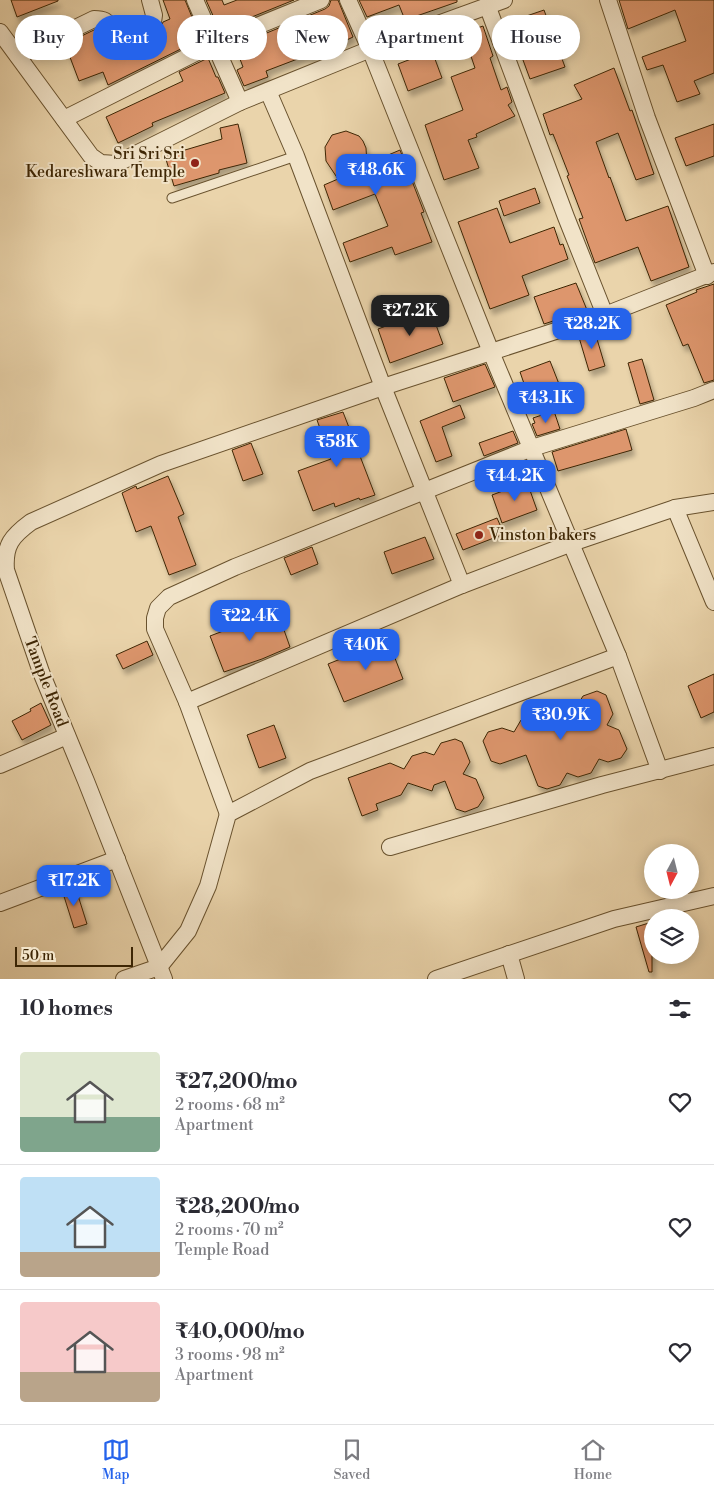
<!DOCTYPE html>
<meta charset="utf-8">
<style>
body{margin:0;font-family:"Libre Bodoni",serif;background:#f7f7f7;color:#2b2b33;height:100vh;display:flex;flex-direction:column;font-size:19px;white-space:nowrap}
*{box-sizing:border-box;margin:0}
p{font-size:16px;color:#7c7c81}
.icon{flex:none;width:28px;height:28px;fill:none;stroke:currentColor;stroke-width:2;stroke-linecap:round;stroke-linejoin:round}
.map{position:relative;height:979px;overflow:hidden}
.panel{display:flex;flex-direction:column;background:#fff;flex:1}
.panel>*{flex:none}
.top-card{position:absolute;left:15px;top:15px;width:685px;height:45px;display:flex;gap:10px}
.needle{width:32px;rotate:187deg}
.tools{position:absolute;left:644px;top:844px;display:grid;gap:10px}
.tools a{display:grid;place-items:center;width:55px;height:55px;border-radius:50%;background:#fff;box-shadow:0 2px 12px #0003;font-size:25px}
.scale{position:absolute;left:15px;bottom:12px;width:118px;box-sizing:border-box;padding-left:5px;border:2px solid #3e2604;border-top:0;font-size:14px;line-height:18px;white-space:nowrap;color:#3e2604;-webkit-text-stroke:4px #f1e3c8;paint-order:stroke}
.price{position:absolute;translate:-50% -42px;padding:0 11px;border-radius:10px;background:#2563eb;color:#fff;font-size:16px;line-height:32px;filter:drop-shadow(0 1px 2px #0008)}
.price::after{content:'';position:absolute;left:50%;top:30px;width:15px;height:11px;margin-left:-8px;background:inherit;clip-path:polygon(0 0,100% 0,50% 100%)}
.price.active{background:#222;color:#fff}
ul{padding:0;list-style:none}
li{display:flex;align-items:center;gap:15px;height:125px;padding:0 20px}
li+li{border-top:1px solid #e1e1e2}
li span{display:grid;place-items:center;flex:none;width:140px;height:100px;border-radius:5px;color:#555}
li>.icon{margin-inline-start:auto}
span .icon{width:60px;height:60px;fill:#fffc;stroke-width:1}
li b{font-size:21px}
h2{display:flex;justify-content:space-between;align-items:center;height:60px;padding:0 20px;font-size:21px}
.chip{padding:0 18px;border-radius:22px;background:#fff;box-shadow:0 2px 12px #0003;font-size:18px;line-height:45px}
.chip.active{background:#2563eb;color:#fff}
.tabs{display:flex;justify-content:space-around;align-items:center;height:70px;border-top:1px solid #e1e1e2;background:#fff;font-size:14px;color:#7c7c81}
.tabs a{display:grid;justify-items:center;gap:2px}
.tabs .active{color:#2563eb}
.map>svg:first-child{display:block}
</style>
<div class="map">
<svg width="714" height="979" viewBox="0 0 714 979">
<defs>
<filter id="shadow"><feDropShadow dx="3" dy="5.5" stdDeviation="2.5" flood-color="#0004"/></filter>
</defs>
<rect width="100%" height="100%" fill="#ead4ab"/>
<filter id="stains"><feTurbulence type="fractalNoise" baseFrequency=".004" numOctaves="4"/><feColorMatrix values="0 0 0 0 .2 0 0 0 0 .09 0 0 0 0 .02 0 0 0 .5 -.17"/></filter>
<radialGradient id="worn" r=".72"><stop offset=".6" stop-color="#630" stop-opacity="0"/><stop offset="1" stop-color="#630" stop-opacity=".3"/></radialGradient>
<g fill="#dd966d" stroke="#3e2604" filter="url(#shadow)">
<path d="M11 0H58V1L17 17Z"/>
<path d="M163 0H185L201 39 108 85 103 72 79 81 65 44 96 29 100 30 109 39 113 48 140 42 156 33 160 29 163 22 170 19Z"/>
<path d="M206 0H222L224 5 237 0H294L227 27 219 29Z"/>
<path d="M331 0H338L353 37 309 58 308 55 266 71 268 77 244 86 237 70 243 67 235 46 325 9 329 6Z"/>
<path d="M359 0H457V2L405 20 399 5 367 17Z"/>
<path d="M619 0H714V73L694 81 700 94 677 102 663 65 647 70 642 57 686 41 675 10 628 29Z"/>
<path d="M544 10 565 67 530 79 509 22Z"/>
<path d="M483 26 493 56 490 58 501 90 507 87 512 102 508 105 515 116 476 134 477 137 468 140 479 168 444 180 425 125 463 110 451 77 475 68 463 33Z"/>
<path d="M432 51 442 78 408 91 398 64Z"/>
<path d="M208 58 216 77H218L225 93 152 123 153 126 118 143 106 117 183 81 179 72Z"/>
<path d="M614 68 630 111 632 110 654 174 636 180 618 133 596 142 609 178 610 177 626 221 668 206 689 267 651 281 638 247 595 263 579 219 583 218 567 176 569 175 553 134 550 135 543 114 582 99 574 85Z"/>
<path d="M238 124 247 163 219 170V173L174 186 165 156 222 139 220 128Z"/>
<path d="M714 124V156L686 166 675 138Z"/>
<path d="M346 131 359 136 363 141 366 148 367 164 400 150 424 212 421 213 432 242 395 255 392 247 350 262 343 243 388 226 375 194 333 210 324 185 338 179 326 161 325 147 332 135Z"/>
<path d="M535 188 540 203 504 216 499 201Z"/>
<path d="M497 208 510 243 554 227 560 245 563 244 568 259 522 276 529 295 490 309 458 222Z"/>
<path d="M576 283 587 310 544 324 534 297Z"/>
<path d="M714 284V380L704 383 688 344 683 346 666 305 697 292 696 290Z"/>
<path d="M418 314 420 319 432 314 443 344 390 363 378 329Z"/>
<path d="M594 329 605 366 589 371 578 334Z"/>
<path d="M642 359 654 400 640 404 628 363Z"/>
<path d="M550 361 559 384 528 395 520 372Z"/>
<path d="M485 364 495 387 453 402 444 378Z"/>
<path d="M460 405 465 418 442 427 452 456 436 462 420 421Z"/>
<path d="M554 411 560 429 537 436 532 424 535 423 533 418Z"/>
<path d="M343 412 375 495 360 500 359 498 335 507 334 503 313 511 298 471 331 459 317 420Z"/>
<path d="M626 429 632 450 558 471 552 452Z"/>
<path d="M513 431 518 443 484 456 479 443Z"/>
<path d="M251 443 263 474 243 481 232 450Z"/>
<path d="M168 476 184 514 178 517 196 565 169 575 151 526 136 532 122 493 136 486 137 489Z"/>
<path d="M527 482 537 510 502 523 492 495Z"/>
<path d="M497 518 504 534 463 550 456 534Z"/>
<path d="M425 537 434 559 392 574 384 552Z"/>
<path d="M312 547 318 564 291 575 284 558Z"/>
<path d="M278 613 290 647 262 659 224 672 210 636 260 617 261 619Z"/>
<path d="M388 640 403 679 344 702 328 664Z"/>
<path d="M147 641 153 655 123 669 116 655Z"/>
<path d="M714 674V712L701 718 688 686Z"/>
<path d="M597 691 606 695 613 714 607 725 619 730 627 749 621 758 608 762 599 759 591 773 578 777 567 773 560 785 547 789 538 786 526 755 500 764 491 761 483 741 488 732 502 728 514 732 521 720 534 716 543 719 551 706 564 701 577 706 583 696Z"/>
<path d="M41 703 51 725 22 740 12 721 31 711 30 709Z"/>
<path d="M274 725 286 758 259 768 247 735Z"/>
<path d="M455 739 462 742 470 762 463 774 476 779 484 798 478 807 465 812 456 809 445 781 434 785 432 791 408 783 401 795 376 804 378 810 362 816 348 778 390 763 404 769 412 756 425 752 434 755 441 743Z"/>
<path d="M75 886 87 924 74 928 62 890Z"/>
<path d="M652 922V972H649L636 927Z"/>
</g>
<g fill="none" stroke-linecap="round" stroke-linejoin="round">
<defs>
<path id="service" d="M172 198 296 156"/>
<g id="minor">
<path d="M195 0 240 102"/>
<path d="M608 0 647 118 707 276"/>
<path d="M487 5 566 217 605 315"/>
<path d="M0 32 91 156 101 163 116 164 240 102 383 44 504 0"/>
<path d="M18 56 94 19C110 19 107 25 117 33 126 41 146 29 153 22L154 15 150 0"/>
<path d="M268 91 296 156 383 387 462 585"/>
<path d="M64 119 213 44 321 0"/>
<path d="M675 508 714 602"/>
<path d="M618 656 660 771"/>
<path d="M187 702 462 585 572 543 675 508 714 502"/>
<path d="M0 765 67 736"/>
<path d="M228 814 187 702 155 629V618L158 608 169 597 235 567 532 448 694 398 714 390"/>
<path d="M390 847 602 785 714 756"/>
<path d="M0 903 117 859"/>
<path d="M509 954 516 979"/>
<path d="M124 979 159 967 188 931 208 886 228 814 310 771 618 656 491 352 370 49 348 0"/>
<path d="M164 979 86 781 41 672 6 570C4 545 12 536 31 522L161 464 383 387 605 315 714 272"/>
<path d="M436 979 614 919 714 896"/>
</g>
</defs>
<use href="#service" stroke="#69522e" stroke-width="11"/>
<use href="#minor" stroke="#69522e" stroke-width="18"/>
<use href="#service" stroke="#f1e3c8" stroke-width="9"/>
<use href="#minor" stroke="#f1e3c8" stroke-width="16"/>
</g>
<g fill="#8f2418" stroke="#f1e3c8" stroke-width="2">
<circle cx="195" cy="163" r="5"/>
<circle cx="479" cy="535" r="5"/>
</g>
<g text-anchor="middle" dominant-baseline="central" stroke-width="4" stroke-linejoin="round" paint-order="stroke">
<g font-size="16" fill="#3e2604" stroke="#f1e3c8" text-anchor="end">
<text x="185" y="154">Sri Sri Sri<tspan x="185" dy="18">Kedareshwara Temple</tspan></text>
<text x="489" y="535" text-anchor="start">Vinston bakers</text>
</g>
<g font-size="16" fill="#3e2604" stroke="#f1e3c8">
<text transform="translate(46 682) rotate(69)">Tample Road</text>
</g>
</g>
<rect width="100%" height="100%" filter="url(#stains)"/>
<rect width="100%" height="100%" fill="url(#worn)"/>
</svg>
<div class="tools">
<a><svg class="needle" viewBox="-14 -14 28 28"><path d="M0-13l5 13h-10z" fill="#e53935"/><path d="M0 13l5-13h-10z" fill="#7c7c81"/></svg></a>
<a><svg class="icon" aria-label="layers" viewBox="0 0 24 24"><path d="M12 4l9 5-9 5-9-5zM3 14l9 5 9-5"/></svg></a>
</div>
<div class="scale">50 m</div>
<b class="price" style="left:376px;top:196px">₹48.6K</b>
<b class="price active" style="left:410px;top:337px">₹27.2K</b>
<b class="price" style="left:592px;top:350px">₹28.2K</b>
<b class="price" style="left:546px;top:424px">₹43.1K</b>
<b class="price" style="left:337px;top:468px">₹58K</b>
<b class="price" style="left:515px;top:502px">₹44.2K</b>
<b class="price" style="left:250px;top:642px">₹22.4K</b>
<b class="price" style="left:366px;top:671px">₹40K</b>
<b class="price" style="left:561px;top:741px">₹30.9K</b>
<b class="price" style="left:74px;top:907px">₹17.2K</b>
<div class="top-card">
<a class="chip">Buy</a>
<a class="chip active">Rent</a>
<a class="chip">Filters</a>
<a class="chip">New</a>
<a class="chip">Apartment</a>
<a class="chip">House</a>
</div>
</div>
<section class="panel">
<h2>10 homes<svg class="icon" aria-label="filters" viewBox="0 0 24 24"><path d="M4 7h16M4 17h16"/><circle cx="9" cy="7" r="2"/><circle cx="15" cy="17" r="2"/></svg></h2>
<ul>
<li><span style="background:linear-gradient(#dfe7d0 65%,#7fa58c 0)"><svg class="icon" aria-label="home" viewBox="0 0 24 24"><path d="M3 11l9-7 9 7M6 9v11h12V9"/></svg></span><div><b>₹27,200/mo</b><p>2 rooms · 68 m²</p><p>Apartment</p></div><svg class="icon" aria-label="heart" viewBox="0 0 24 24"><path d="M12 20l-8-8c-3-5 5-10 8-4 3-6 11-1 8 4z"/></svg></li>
<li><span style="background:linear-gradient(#bfe0f5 75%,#b9a48a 0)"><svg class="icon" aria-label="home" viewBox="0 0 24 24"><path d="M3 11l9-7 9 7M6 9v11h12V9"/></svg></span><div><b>₹28,200/mo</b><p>2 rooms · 70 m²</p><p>Temple Road</p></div><svg class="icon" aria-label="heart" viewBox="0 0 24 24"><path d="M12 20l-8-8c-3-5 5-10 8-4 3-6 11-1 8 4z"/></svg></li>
<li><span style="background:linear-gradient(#f6c9c9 70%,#b9a48a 0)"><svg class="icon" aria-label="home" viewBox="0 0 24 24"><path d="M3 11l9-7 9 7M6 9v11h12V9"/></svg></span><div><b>₹40,000/mo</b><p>3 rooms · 98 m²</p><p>Apartment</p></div><svg class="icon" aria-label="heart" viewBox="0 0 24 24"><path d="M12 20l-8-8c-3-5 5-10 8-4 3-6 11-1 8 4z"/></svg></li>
</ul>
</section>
<nav class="tabs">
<a class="active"><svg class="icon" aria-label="map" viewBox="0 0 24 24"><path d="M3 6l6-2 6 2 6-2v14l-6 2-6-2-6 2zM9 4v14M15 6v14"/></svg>Map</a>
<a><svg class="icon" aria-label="saved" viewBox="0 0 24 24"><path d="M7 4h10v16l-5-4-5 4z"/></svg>Saved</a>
<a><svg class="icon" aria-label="home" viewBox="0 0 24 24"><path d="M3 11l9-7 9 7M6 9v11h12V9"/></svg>Home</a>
</nav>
